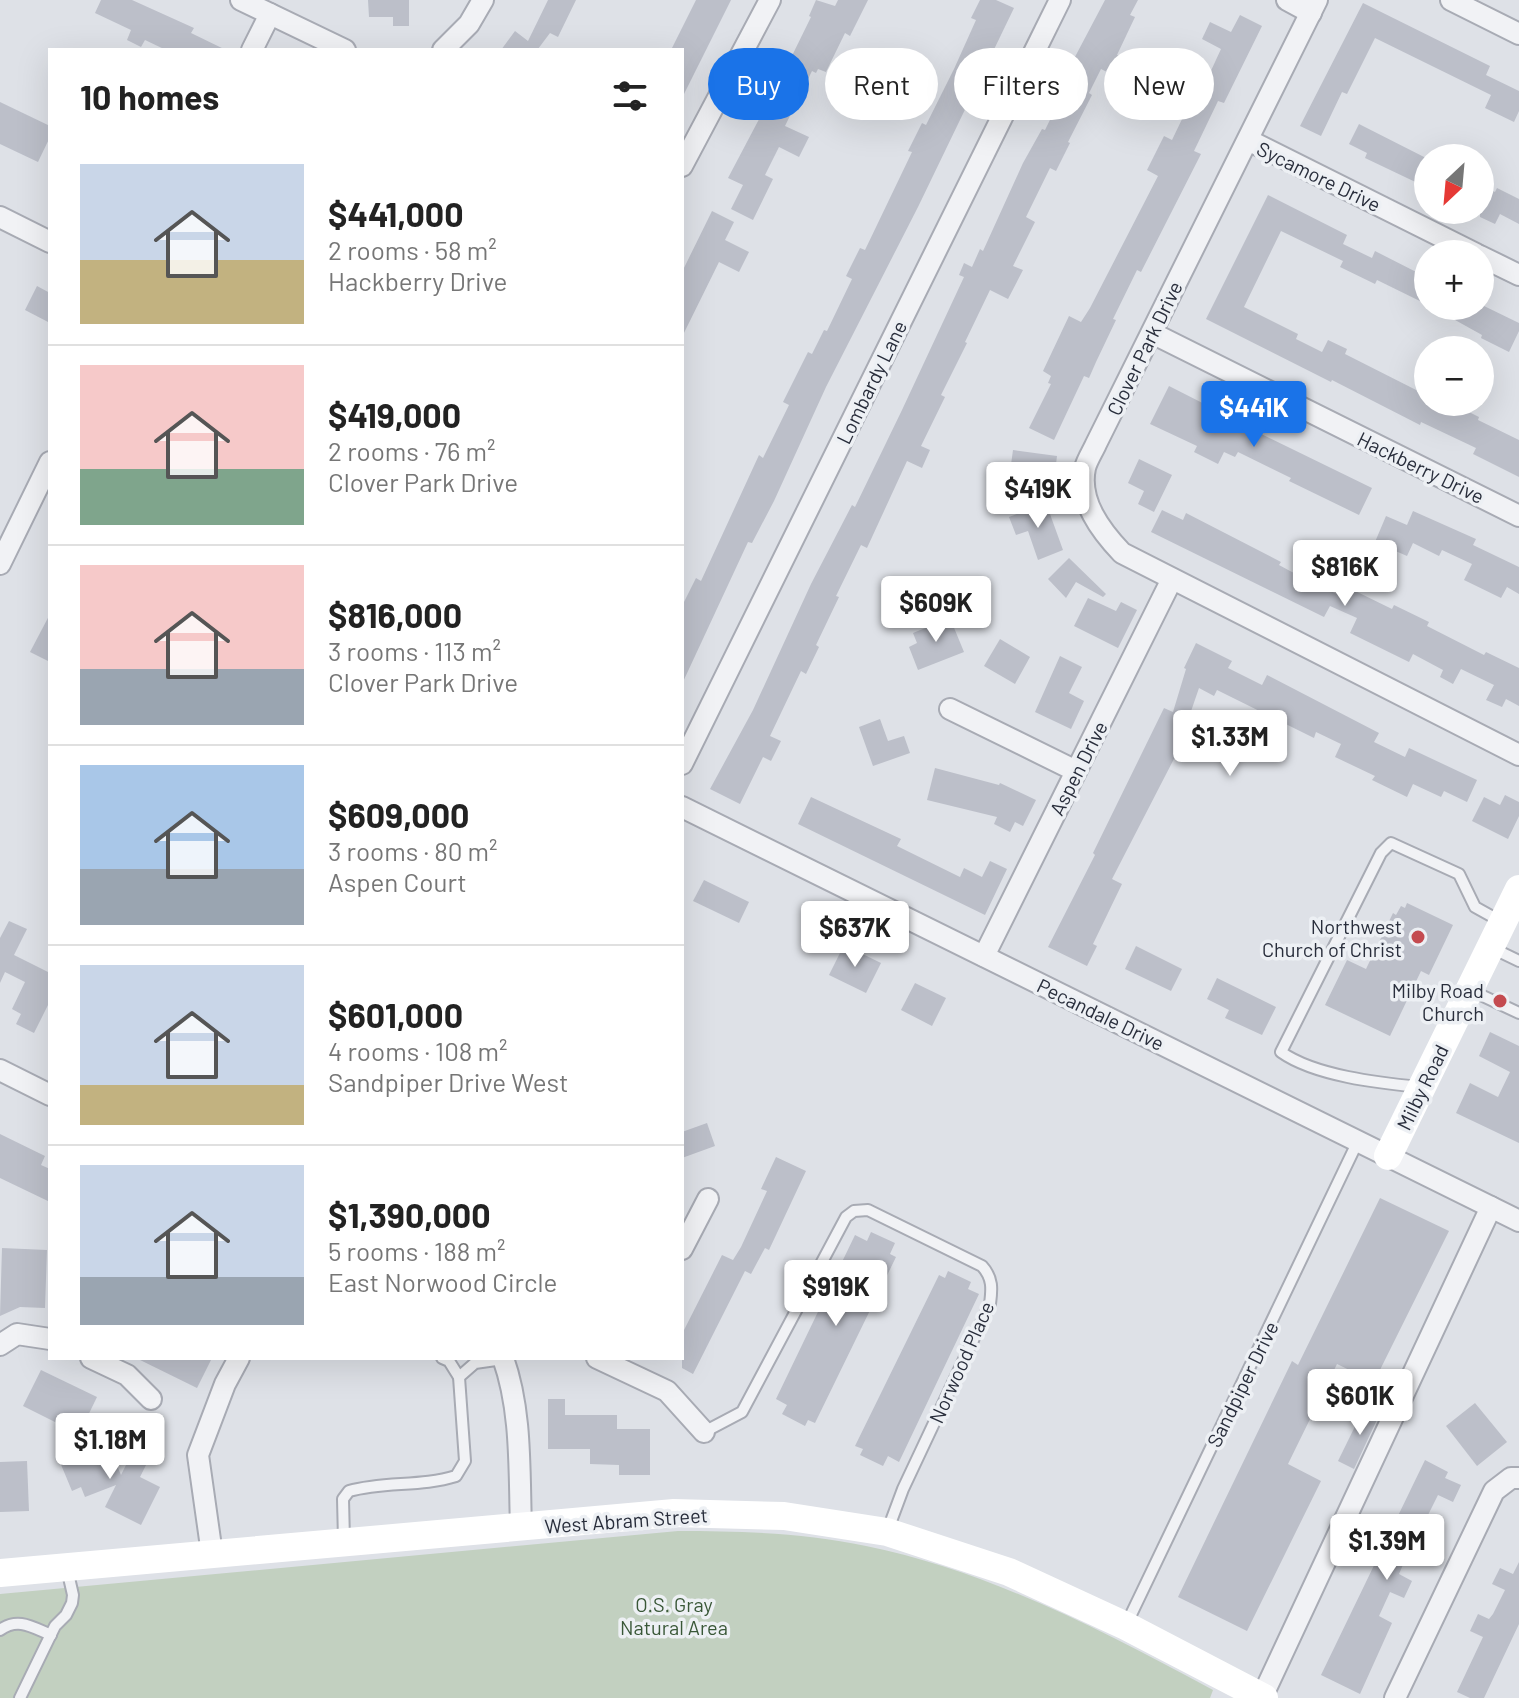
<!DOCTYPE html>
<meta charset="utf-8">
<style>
body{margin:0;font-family:Barlow,sans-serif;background:#f2f2f2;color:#222;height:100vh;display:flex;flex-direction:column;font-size:30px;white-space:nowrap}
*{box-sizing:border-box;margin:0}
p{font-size:26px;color:#767676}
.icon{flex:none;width:44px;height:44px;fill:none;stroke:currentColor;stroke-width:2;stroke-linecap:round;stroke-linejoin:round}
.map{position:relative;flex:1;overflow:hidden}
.sheet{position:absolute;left:48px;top:48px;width:636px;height:1312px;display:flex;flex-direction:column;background:#fff;border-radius:0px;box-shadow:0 8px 32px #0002}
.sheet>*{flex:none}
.hud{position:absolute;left:708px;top:48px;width:690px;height:72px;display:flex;gap:16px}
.needle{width:52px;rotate:206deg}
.controls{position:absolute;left:1414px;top:144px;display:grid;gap:16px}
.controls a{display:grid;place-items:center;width:80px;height:80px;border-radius:50%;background:#fff;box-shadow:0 8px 32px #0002;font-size:40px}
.price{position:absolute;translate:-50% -68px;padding:0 18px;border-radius:8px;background:#fff;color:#222;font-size:26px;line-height:52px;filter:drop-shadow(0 2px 4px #0008)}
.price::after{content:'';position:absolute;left:50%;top:48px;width:24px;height:18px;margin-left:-12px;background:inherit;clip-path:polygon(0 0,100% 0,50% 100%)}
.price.current{background:#1a73e8;color:#fff}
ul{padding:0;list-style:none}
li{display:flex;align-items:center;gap:24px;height:200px;padding:0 32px}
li+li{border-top:2px solid #e0e0e0}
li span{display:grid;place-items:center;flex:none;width:224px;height:160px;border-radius:0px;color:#555}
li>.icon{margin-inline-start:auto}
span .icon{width:96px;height:96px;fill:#fffc;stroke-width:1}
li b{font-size:34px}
h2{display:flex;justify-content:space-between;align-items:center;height:96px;padding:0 32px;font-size:34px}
.pill{padding:0 28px;border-radius:36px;background:#fff;box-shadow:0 8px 32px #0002;font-size:28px;line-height:72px}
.pill.current{background:#1a73e8;color:#fff}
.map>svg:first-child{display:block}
</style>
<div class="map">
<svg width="1519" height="1698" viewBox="0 0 1519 1698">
<rect width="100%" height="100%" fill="#dee1e7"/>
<path fill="#c2d0c0" d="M678 1531C740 1531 804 1533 866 1546 989 1571 1103 1631 1213 1690L1210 1698H0V1594Z"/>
<g fill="#bcbfc9">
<path d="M101 0H132L194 28 191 33 226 50H166L145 40 141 47 127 40 131 30 95 13Z"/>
<path d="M368 0H409V26H393V17H369Z"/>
<path d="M548 0H576L558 37 550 33 538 49 540 50H501L515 31 528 41Z"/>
<path d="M696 0H731L682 98V50H671Z"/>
<path d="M816 0 835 6 838 0H868L850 36 845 33 826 72 818 69 816 73 812 71 785 126 809 137 799 157 779 147 765 175 773 179 753 220 731 209 743 185 728 178 786 68 811 17 809 16Z"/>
<path d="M980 0H996L1014 8 918 207 826 387 774 501 752 543 748 542 682 684V606L696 578 701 581 759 455 763 458 789 405 783 402 808 352 812 354 824 330 827 331 852 279 846 276 860 248 865 250 912 152 908 151 922 123 926 125 954 69 976 20 971 18Z"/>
<path d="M1105 0H1138L1130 15 1135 17 1117 55 1122 57 1113 75 1101 69 1089 93 1092 95 1068 142 1070 143 1056 171 1050 168 1026 217 1035 222 1013 266 1023 270 1008 299 990 290 965 342 967 343 941 395 945 397 921 446 930 450 922 468 907 461 867 548 861 545 836 596 839 597 816 645 819 647 806 674 801 671 770 736 781 741 771 761 763 757 740 804 710 789 753 710 811 584 852 505 855 507 902 410 964 277 959 275 964 263 972 267 980 249 983 251 1023 163 1042 129 1045 130 1072 75 1067 72Z"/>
<path d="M1363 3 1490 66 1486 75 1519 91V111L1514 122 1485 108 1491 95 1375 38 1347 94 1342 92 1321 136 1300 126Z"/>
<path d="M1240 15 1262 26 1224 103 1218 101 1194 151 1201 154 1141 272 1137 270 1113 319 1116 320 1096 362 1089 378 1084 376 1054 440 1029 428 1051 384 1048 383 1051 376 1043 371 1069 316 1081 322 1090 308 1158 176 1147 170 1164 136 1172 140 1196 90 1193 88 1201 71 1209 75 1221 49 1202 39 1210 22 1231 32Z"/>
<path d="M0 102 50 126V137L38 162 0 144Z"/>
<path d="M1359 124 1428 159V188L1365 158 1367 153 1349 144Z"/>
<path d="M1480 184 1495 192 1497 188 1519 199V224L1500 214 1495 224 1480 217Z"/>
<path d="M1268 195 1347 235 1343 244 1372 258 1375 251 1428 278V305L1377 280 1375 284 1340 267 1343 261 1281 231 1244 307 1298 334 1296 339 1322 352 1328 340 1347 349 1345 354 1428 396V402H1467L1463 409 1479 417 1478 420 1519 440V477L1473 454 1476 448 1421 422 1420 425 1332 380 1331 382 1206 319Z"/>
<path d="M712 211 734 222 725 240 749 252 739 272 719 262 682 337V272Z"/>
<path d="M37 286 50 293V323L25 310Z"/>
<path d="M1430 306H1484L1519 323V331L1509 352 1481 338 1482 335Z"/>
<path d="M1169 386 1232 418 1229 424 1255 437 1257 432 1372 488 1359 515 1289 481 1291 478 1238 452 1235 457 1224 452 1218 464 1194 452 1197 446 1150 424Z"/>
<path d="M1013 450 1057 456 1052 496 1023 492 1025 481 1009 479Z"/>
<path d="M1139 459 1172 475 1154 512 1138 504 1144 491 1128 483Z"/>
<path d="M1046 503 1063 550 1038 560 1028 531 1016 535 1009 517Z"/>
<path d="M1162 510 1183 520 1186 513 1281 562 1279 565 1290 571 1345 598 1349 588 1392 609 1394 605 1429 622 1427 626 1484 655 1486 652 1519 668V706L1506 699 1502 707 1486 700 1494 685 1461 669 1453 684 1440 677 1443 670 1413 654 1409 662 1350 633 1357 618 1330 606 1324 617 1151 532Z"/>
<path d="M1413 511 1476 539 1473 545 1519 567V594L1507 587 1501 598 1464 580 1472 564 1442 550 1439 556 1413 543 1407 556 1375 542 1386 516 1407 525Z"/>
<path d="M1069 558 1106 594 1103 597 1076 582 1066 598 1048 579Z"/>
<path d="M1088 598 1116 611 1121 602 1137 610 1118 648 1074 626Z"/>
<path d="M50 614V662L30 652Z"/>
<path d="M950 618 964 652 918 670 909 647 917 643 913 633Z"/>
<path d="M1000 639 1030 657 1015 684 984 666Z"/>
<path d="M1196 643 1232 661 1228 668 1262 685 1267 675 1379 733 1374 742 1405 757 1409 748 1477 780 1467 802 1444 791 1441 797 1413 784 1407 797 1372 780 1375 776 1335 757 1341 744 1316 732 1314 738 1217 690 1214 696 1199 688 1188 720 1193 722 1112 879 1122 884 1093 944 1097 946 1087 966 1048 947 1095 855 1093 853 1164 708 1173 712 1186 669 1184 668Z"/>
<path d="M1060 656 1082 667 1069 693 1084 701 1071 729 1035 712Z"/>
<path d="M880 719 888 741 904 736 910 753 873 766 859 727Z"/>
<path d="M935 768 999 785 1000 783 1036 800 1023 826 1015 822 1010 832 994 824 997 817 927 800Z"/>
<path d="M1505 795 1519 802V816L1508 839 1472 821 1484 797 1500 805Z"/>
<path d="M811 797 901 839 897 846 960 877 964 868 982 877 990 861 1007 869 985 915 798 824Z"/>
<path d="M704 880 749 902 739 923 693 901Z"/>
<path d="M1407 903 1453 925 1429 975 1421 971 1390 1036 1325 1005 1347 960 1366 969 1393 913 1396 915 1401 906 1405 908Z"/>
<path d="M9 921 27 929 14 955 50 973V1001L34 1033 16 1024 21 1014 12 1009 25 982 5 972 0 983V938Z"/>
<path d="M844 945 881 963 866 993 829 975Z"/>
<path d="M1136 946 1182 969 1171 991 1125 969Z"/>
<path d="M1217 978 1276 1007 1262 1035 1225 1018 1229 1010 1207 999Z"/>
<path d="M915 983 946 998 932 1026 901 1010Z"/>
<path d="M1490 1032 1519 1046V1143L1456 1113 1470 1083 1498 1097 1510 1072 1479 1056Z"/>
<path d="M707 1123 715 1146 682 1158V1132Z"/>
<path d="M0 1134 45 1156 41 1165 50 1169V1202L0 1178Z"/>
<path d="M776 1157 806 1171 769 1250 765 1248 751 1274 745 1271 693 1374 682 1368V1334L722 1255 733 1260 741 1247 767 1191 761 1189Z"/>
<path d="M1380 1198 1449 1231 1374 1382 1337 1364 1288 1464 1321 1481 1247 1631 1178 1597 1292 1361 1298 1365Z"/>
<path d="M871 1232 895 1243 890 1254 896 1257 815 1423 808 1420 805 1426 782 1414 787 1405 776 1399 855 1235 867 1241Z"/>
<path d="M2 1248 47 1250 45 1308 20 1307 0 1316Z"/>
<path d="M948 1271 971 1282 968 1289 979 1294 899 1462 888 1456 883 1466 860 1455 863 1449 855 1446 939 1275 945 1278Z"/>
<path d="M136 1358H212L197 1388Z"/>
<path d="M41 1370 97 1397 79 1434 23 1406Z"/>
<path d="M548 1399H565V1415H617V1429H650V1475H619V1465L590 1464V1449H548Z"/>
<path d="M1475 1403 1507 1442 1477 1466 1446 1426Z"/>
<path d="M1366 1404 1381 1411 1354 1469 1338 1461Z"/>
<path d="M89 1442 96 1457 111 1451 121 1475 131 1455 147 1463 140 1477 160 1487 141 1525 105 1507 116 1485 85 1497 81 1487 72 1491 57 1455Z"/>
<path d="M1425 1460 1448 1472 1445 1478 1461 1485 1453 1502 1438 1495 1424 1523 1438 1530 1430 1546 1415 1539 1402 1567 1399 1574 1412 1581 1404 1598 1390 1592 1379 1616 1392 1623 1360 1694 1321 1675Z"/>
<path d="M27 1461 29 1511 0 1512V1462Z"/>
<path d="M1519 1562V1624L1484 1698H1470L1457 1692 1483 1637 1470 1631 1478 1614 1489 1619 1493 1614 1505 1590 1492 1584 1500 1568 1513 1574Z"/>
</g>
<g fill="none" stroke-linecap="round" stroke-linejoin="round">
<defs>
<g id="lane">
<path d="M1492 948 1519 961"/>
<path d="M1470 990 1519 1013"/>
<path d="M1420 1087C1379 1083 1315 1076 1281 1052L1381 853 1391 843 1459 874 1475 907 1502 922"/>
<path d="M442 1358 449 1361 459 1377"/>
<path d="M704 1432 742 1412 846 1217 854 1211 868 1210 982 1266C993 1278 992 1289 990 1304L903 1489 887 1532"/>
<path d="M344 1540 343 1499 349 1491C384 1481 421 1487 456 1476L465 1461 459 1377 475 1363 503 1359"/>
<path d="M1127 1623 1358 1141"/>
<path d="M0 1630C18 1617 32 1627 51 1635"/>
<path d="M20 1698 55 1626 66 1615 72 1603 73 1595 67 1569"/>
</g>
<g id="street">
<path d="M241 0 345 50"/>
<path d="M1287 0 1311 13"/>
<path d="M1317 0 1096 444C1093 451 1087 460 1085 468 1078 501 1101 531 1122 553L1519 755"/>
<path d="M1451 0 1519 34"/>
<path d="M252 50 270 14"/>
<path d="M443 50 469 24 483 0"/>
<path d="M1248 140 1476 254"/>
<path d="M682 166 770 0"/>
<path d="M0 217 50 242"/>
<path d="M1480 256 1519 275"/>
<path d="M1152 333 1519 516"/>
<path d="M0 564 50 462"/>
<path d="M950 709 1076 771"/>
<path d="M682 764 1060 0"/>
<path d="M682 807 1519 1221"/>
<path d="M984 956 1172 579"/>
<path d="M0 1070 50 1095"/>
<path d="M682 1249 708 1199"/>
<path d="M0 1345 17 1334 50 1339"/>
<path d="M91 1358 127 1375 151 1399"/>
<path d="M503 1358C522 1411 519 1471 521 1527"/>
<path d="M597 1358 667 1391 704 1432"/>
<path d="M212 1554 198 1455 225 1384 239 1358"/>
<path d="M1262 1697 1491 1207"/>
<path d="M1395 1698 1494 1491 1511 1478H1519"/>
</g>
</defs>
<use href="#lane" stroke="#a8abb4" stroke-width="14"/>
<use href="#street" stroke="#a8abb4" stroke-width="24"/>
<use href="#lane" stroke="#f1f2f5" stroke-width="10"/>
<use href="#street" stroke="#f1f2f5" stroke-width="20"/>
<g stroke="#fff" stroke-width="28">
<path d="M1388 1156 1519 889"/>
<path d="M0 1573 674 1513 784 1516 887 1532 1009 1572 1126 1626 1264 1698"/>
</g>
</g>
<g fill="#c44b50" stroke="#edf0f4" stroke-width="3">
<circle cx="1418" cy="937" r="8"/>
<circle cx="1500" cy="1001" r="8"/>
</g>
<g text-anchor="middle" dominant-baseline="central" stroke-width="7" stroke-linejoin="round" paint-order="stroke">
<g font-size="20" fill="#292e3c" stroke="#edf0f4">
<text transform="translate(1319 176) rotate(26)">Sycamore Drive</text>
<text transform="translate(1144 348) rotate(-64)">Clover Park Drive</text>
<text transform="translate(871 382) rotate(-64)">Lombardy Lane</text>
<text transform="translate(1421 467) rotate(26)">Hackberry Drive</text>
<text transform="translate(1078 768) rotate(-63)">Aspen Drive</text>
<text transform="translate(1101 1014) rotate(26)">Pecandale Drive</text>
<text transform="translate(1422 1087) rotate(-64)">Milby Road</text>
<text transform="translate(961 1362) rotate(-66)">Norwood Place</text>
<text transform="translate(1242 1384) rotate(-64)">Sandpiper Drive</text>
<text transform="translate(626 1520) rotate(-4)">West Abram Street</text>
</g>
<g font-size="20" fill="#292e3c" stroke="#edf0f4" text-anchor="end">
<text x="1402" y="926">Northwest<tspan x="1402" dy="23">Church of Christ</tspan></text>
<text x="1484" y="990">Milby Road<tspan x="1484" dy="23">Church</tspan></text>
</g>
<g font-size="20" fill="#395737" stroke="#edf0f4">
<text x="674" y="1604">O.S. Gray<tspan x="674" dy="23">Natural Area</tspan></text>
</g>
</g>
</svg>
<div class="controls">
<a><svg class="needle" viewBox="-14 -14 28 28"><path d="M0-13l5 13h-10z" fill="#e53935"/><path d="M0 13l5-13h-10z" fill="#767676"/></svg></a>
<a>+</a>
<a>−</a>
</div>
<b class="price current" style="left:1254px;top:449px">$441K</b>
<b class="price" style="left:1038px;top:530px">$419K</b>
<b class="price" style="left:1345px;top:608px">$816K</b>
<b class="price" style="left:936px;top:644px">$609K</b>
<b class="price" style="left:1230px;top:778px">$1.33M</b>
<b class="price" style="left:855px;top:969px">$637K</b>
<b class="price" style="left:836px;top:1328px">$919K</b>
<b class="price" style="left:1360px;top:1437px">$601K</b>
<b class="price" style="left:110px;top:1481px">$1.18M</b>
<b class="price" style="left:1387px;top:1582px">$1.39M</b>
<div class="hud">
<a class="pill current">Buy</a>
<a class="pill">Rent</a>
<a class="pill">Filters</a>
<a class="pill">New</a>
</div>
<section class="sheet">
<h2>10 homes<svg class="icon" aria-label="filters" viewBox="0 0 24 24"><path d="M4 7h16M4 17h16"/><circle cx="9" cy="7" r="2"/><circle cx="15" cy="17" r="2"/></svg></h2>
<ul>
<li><span style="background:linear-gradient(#c9d6e8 60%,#c2b280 0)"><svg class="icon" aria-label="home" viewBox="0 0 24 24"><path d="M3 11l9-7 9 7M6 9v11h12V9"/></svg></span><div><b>$441,000</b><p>2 rooms · 58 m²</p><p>Hackberry Drive</p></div></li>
<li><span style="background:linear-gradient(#f6c9c9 65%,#7fa58c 0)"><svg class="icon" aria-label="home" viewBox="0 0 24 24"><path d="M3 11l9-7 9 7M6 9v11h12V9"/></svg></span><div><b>$419,000</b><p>2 rooms · 76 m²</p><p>Clover Park Drive</p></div></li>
<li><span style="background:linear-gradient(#f6c9c9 65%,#9aa5b1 0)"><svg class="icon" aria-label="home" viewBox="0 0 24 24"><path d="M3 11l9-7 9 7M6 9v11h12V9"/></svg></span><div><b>$816,000</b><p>3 rooms · 113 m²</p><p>Clover Park Drive</p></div></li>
<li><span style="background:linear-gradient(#a9c7e8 65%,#9aa5b1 0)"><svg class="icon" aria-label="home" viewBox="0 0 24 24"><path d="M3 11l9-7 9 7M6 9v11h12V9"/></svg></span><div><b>$609,000</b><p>3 rooms · 80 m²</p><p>Aspen Court</p></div></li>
<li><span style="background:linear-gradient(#c9d6e8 75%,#c2b280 0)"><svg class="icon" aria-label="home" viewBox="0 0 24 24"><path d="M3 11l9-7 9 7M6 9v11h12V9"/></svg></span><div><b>$601,000</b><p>4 rooms · 108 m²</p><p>Sandpiper Drive West</p></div></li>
<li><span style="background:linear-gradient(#c9d6e8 70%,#9aa5b1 0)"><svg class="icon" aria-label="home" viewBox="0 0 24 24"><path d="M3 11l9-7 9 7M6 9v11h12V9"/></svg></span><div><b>$1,390,000</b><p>5 rooms · 188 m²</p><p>East Norwood Circle</p></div></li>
</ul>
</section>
</div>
